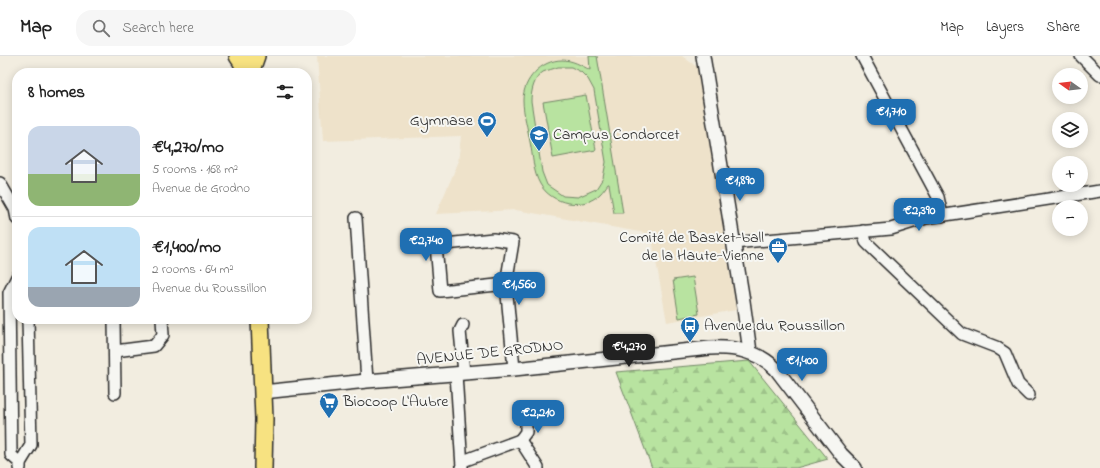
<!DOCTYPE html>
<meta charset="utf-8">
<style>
body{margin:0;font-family:"Indie Flower",sans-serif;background:#f6f6f6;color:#222;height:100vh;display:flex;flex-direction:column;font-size:15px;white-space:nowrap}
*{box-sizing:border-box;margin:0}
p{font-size:13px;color:#767676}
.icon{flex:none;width:22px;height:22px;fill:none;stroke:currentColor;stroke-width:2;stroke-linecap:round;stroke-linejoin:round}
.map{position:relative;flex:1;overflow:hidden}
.details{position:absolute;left:12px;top:12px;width:300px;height:256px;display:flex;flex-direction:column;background:#fff;border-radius:16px;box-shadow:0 2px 10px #0003}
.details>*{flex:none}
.needle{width:26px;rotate:284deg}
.fabs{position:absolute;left:1052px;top:12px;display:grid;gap:8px}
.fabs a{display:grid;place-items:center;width:36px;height:36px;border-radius:50%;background:#fff;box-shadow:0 2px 10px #0003;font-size:20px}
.price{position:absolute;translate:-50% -34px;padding:0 9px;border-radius:8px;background:#1f6fb2;color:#fff;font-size:13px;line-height:26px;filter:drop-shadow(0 1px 2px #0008)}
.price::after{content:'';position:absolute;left:50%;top:24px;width:12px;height:9px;margin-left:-6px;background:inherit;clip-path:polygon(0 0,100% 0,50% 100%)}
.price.active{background:#222;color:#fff}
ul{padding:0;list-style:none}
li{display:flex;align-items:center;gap:12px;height:100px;padding:0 16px}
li+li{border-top:1px solid #e0e0e0}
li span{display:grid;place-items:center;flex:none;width:112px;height:80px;border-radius:12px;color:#555}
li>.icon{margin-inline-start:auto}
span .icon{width:48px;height:48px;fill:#fffc;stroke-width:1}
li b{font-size:17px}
h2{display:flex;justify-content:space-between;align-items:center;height:48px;padding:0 16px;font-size:17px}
header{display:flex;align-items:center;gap:24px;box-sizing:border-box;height:56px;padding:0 20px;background:#fff;border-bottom:1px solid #e0e0e0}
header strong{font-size:19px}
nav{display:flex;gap:22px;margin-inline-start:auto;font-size:14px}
.search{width:280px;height:36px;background:#f6f6f6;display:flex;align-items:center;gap:10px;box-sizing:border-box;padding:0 14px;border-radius:16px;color:#767676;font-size:15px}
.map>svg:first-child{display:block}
</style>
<header>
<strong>Map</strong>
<div class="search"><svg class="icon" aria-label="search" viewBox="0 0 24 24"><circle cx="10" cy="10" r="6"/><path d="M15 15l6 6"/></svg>Search here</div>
<nav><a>Map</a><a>Layers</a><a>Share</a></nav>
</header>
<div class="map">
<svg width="1100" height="412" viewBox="0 0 1100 412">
<defs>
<pattern id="forest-firs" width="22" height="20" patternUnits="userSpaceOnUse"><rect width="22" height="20" fill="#b8e3a0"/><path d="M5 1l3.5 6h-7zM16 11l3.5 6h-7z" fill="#9ec38a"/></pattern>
</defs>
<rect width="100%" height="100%" fill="#f2ede0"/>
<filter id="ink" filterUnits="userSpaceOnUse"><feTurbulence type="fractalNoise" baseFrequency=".025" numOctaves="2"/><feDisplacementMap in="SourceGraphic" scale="8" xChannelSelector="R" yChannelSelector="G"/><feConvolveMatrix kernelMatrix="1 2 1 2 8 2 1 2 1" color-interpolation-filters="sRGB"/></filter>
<g filter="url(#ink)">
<path fill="#eee2ca" d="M317 0H682L697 11 736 254 667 266 651 178 516 154 436 158 458 107 461 80 323 85Z"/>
<path fill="url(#forest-firs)" stroke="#728766" d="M749 305 828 403 796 412H652L616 316Z"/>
<g fill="#b8e3a0" stroke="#728766" fill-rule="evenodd">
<path d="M589 0H597L623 157H614L609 128H608C606 131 603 135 600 138 583 155 551 148 540 128 533 116 533 100 530 86 528 73 523 58 523 44 523 24 541 4 562 4 572 4 581 9 590 14ZM558 11H571L581 16 588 23 594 34 606 106 603 122 596 133 578 141 563 140 547 129 542 116 531 45C531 35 534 22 543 16 547 14 554 13 558 11Z"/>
<path d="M586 39 596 94 553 102 543 46Z"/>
<path d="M693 221 699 258 679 262 673 224Z"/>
</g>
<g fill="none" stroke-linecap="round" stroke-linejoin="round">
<defs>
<g id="minor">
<path d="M862 0 938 141 942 160"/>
<path d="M1081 0 1100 19"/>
<path d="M0 127 15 153 17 163"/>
<path d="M356 162 367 325"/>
<path d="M863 175 866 186 869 189 962 278 996 291 1005 297 1018 328 1029 339"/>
<path d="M733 187 891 173 926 162 1100 135"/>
<path d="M17 221 9 237 11 399 20 407"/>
<path d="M506 228 440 235 436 189 493 183 513 186 506 228 514 313"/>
<path d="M114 263 115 337"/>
<path d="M463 269 460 275 464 317"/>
<path d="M115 295 154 290 163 279 162 263"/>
<path d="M456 318 462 411"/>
<path d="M520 384 526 376V361"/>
<path d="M463 405 520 384 538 412"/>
<path d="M20 412V407L31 389 28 263"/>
</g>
<g id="tertiary">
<path d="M703 0 743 245 750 296"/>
<path d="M263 336 367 325 514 313 710 292C735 291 758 295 776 313L841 398 855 412"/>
</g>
<g id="primary">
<path d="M238 0 242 6 246 17"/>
<path d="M250 17 256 0"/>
<path d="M260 263 264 363 263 412"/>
</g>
</defs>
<use href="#minor" stroke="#2b2b2b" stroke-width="14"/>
<use href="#tertiary" stroke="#2b2b2b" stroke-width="16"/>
<use href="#primary" stroke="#2b2b2b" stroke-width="20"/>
<use href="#minor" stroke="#f6f6f2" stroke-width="11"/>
<use href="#tertiary" stroke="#f6f6f2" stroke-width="13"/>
<use href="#primary" stroke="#f7e281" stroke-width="17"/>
</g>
</g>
<defs>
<symbol id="stadium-pin" viewBox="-11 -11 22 30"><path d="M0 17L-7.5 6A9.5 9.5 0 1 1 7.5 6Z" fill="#1f6fb2" stroke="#f6f6f2"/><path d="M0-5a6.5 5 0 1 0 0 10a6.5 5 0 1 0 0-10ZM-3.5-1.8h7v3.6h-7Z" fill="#fff"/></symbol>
<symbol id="university-pin" viewBox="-11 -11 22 30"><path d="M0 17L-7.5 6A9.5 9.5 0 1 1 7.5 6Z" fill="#1f6fb2" stroke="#f6f6f2"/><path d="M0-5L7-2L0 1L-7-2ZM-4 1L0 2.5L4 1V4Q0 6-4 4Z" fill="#fff"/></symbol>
<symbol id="office-pin" viewBox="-11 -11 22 30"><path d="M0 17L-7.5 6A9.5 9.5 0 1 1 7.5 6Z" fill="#1f6fb2" stroke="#f6f6f2"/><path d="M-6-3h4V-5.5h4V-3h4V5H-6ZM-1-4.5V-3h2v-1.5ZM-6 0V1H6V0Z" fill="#fff"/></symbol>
<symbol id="bus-pin" viewBox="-11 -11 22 30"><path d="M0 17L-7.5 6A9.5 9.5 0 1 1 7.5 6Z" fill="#1f6fb2" stroke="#f6f6f2"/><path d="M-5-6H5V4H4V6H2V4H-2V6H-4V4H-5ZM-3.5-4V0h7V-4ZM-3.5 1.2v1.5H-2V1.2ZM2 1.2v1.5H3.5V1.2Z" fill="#fff"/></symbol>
<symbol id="supermarket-pin" viewBox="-11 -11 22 30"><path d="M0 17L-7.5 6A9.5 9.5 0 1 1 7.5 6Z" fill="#1f6fb2" stroke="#f6f6f2"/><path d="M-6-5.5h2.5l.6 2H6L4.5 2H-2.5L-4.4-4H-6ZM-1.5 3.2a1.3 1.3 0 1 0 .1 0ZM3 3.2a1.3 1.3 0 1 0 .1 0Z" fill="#fff"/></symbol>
</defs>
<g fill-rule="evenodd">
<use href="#stadium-pin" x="476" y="54" width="22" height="30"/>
<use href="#university-pin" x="528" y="68" width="22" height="30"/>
<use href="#office-pin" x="767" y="180" width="22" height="30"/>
<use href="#bus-pin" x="679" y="259" width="22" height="30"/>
<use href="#supermarket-pin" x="318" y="335" width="22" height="30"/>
</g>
<g text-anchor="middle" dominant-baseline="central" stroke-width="4" stroke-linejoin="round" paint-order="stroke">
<g font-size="16" fill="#2b2b2b" stroke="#f6f6f2" text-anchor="start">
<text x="473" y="65" text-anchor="end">Gymnase</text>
<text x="553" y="79">Campus Condorcet</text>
<text x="764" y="182" text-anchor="end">Comité de Basket-ball<tspan x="764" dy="18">de la Haute-Vienne</tspan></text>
<text x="704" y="270">Avenue du Roussillon</text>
<text x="343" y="346">Biocoop L'Aubre</text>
</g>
<g font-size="16" fill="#2b2b2b" stroke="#f6f6f2">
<text transform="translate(490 297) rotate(-6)">AVENUE DE GRODNO</text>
</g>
</g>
</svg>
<div class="fabs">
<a><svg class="needle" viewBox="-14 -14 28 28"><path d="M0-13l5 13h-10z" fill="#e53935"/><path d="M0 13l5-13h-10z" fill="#767676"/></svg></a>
<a><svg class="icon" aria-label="layers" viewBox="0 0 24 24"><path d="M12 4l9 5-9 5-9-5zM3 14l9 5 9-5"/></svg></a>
<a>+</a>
<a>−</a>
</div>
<b class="price" style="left:891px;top:77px">€1,710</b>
<b class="price" style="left:740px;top:146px">€1,890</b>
<b class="price" style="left:919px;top:176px">€2,390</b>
<b class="price" style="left:426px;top:206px">€2,740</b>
<b class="price" style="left:519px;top:250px">€1,560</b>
<b class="price active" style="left:629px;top:312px">€4,270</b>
<b class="price" style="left:802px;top:326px">€1,400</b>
<b class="price" style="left:538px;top:378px">€2,210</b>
<section class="details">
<h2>8 homes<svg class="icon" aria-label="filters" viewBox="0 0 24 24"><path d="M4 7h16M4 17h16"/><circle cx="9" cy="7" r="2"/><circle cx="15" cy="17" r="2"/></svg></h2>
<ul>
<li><span style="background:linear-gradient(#c9d6e8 60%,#8fb573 0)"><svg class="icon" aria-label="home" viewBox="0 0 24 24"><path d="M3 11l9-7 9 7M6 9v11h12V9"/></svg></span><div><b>€4,270/mo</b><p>5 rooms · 168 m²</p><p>Avenue de Grodno</p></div></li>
<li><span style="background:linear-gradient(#bfe0f5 75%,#9aa5b1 0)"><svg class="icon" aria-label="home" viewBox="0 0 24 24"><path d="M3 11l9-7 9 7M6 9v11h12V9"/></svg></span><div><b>€1,400/mo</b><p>2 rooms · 64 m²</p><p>Avenue du Roussillon</p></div></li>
</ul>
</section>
</div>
